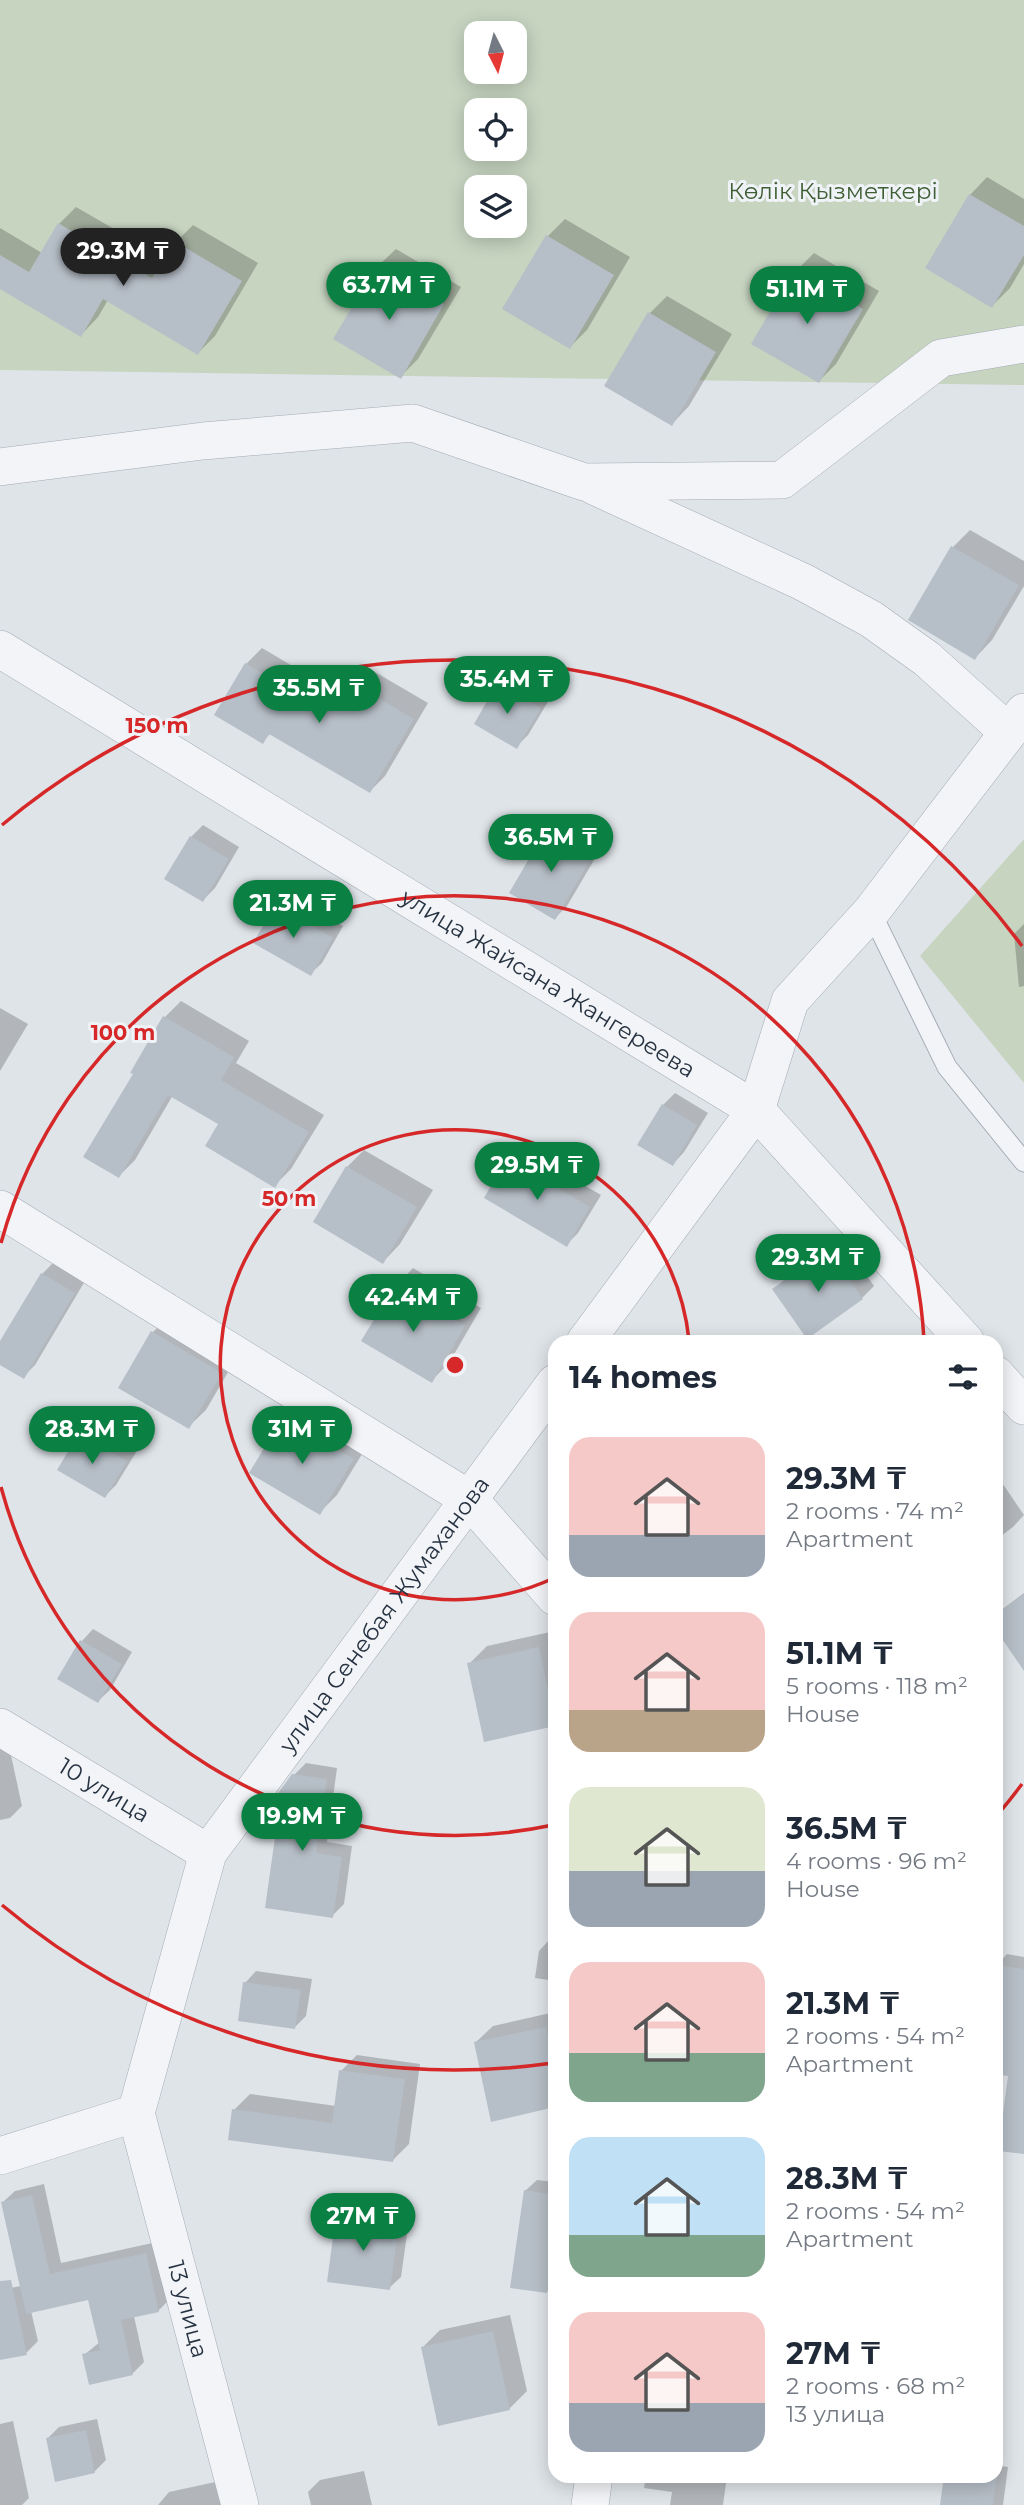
<!DOCTYPE html>
<meta charset="utf-8">
<style>
body{margin:0;font-family:Montserrat,sans-serif;background:#f2f2f3;color:#1f2937;height:100vh;display:flex;flex-direction:column;font-size:26px;white-space:nowrap}
*{box-sizing:border-box;margin:0}
p{font-size:23px;color:#747a83}
.icon{flex:none;width:38px;height:38px;fill:none;stroke:currentColor;stroke-width:2;stroke-linecap:round;stroke-linejoin:round}
.map{position:relative;flex:1;overflow:hidden}
.details{position:absolute;left:548px;top:1335px;width:455px;height:1148px;display:flex;flex-direction:column;background:#fff;border-radius:21px;box-shadow:0 4px 18px #0003}
.details>*{flex:none}
.needle{width:46px;rotate:174deg}
.tools{position:absolute;left:464px;top:21px;display:grid;gap:14px}
.tools a{display:grid;place-items:center;width:63px;height:63px;border-radius:14px;background:#fff;box-shadow:0 4px 18px #0003;font-size:35px}
.price{position:absolute;translate:-50% -60px;padding:0 16px;border-radius:24px;background:#0b8043;color:#fff;font-size:23px;line-height:46px;filter:drop-shadow(0 2px 4px #0008)}
.price::after{content:'';position:absolute;left:50%;top:42px;width:21px;height:16px;margin-left:-10px;background:inherit;clip-path:polygon(0 0,100% 0,50% 100%)}
.price.on{background:#222;color:#fff}
ul{padding:0;list-style:none}
li{display:flex;align-items:center;gap:21px;height:175px;padding:0 21px}
li span{display:grid;place-items:center;flex:none;width:196px;height:140px;border-radius:21px;color:#555}
li>.icon{margin-inline-start:auto}
span .icon{width:84px;height:84px;fill:#fffc;stroke-width:1}
li b{font-size:30px}
h2{display:flex;justify-content:space-between;align-items:center;height:84px;padding:0 21px;font-size:30px}
.map>svg:first-child{display:block}
</style>
<div class="map">
<svg width="1024" height="2505" viewBox="0 0 1024 2505">
<rect width="100%" height="100%" fill="#dfe4e9"/>
<g fill="#c6d4c0" fill-rule="evenodd">
<path d="M0 0H1024V385L0 370ZM476 33H514V72H476ZM476 110H514V149H476ZM476 187H514V226H476Z"/>
<path d="M1024 839V1083L920 956Z"/>
</g>
<g fill="#0003">
<path d="M987 177 1024 199V264L1010 288 992 306 970 195Z"/>
<path d="M76 207 166 259 176 242 193 225 258 263 215 336 198 353 108 300 98 317 81 335 0 287V228L42 253 59 224Z"/>
<path d="M565 219 630 257 587 330 570 347 548 236Z"/>
<path d="M396 249 461 287 418 359 400 377 378 266Z"/>
<path d="M814 253 879 291 836 364 819 381 797 270Z"/>
<path d="M667 296 732 334 689 406 672 424 650 313Z"/>
<path d="M970 530 1024 561V586L992 640 975 658 910 619 953 547Z"/>
<path d="M262 648 340 694 348 680 363 665 428 703 385 776 370 791 271 733 263 741 216 715 246 664Z"/>
<path d="M511 672 552 695 528 735 516 747 500 683Z"/>
<path d="M560 818 604 843 567 906 555 918 549 829Z"/>
<path d="M203 825 239 847 215 888 203 900 191 837Z"/>
<path d="M289 893 343 926 322 963 310 974 277 905Z"/>
<path d="M1024 924V986L1019 987 1014 934Z"/>
<path d="M181 1001 249 1041 236 1063 324 1115 291 1169 275 1185 220 1123 173 1095 135 1160 119 1176 136 1074 165 1017Z"/>
<path d="M0 1008 28 1024 0 1071Z"/>
<path d="M675 1093 708 1113 684 1152 673 1164 663 1105Z"/>
<path d="M520 1148 601 1195 578 1233 567 1244 508 1160Z"/>
<path d="M364 1150 433 1190 400 1244 383 1262 347 1167Z"/>
<path d="M841 1239 874 1286 862 1298 807 1336 775 1289 786 1278Z"/>
<path d="M54 1262 85 1281 35 1365 23 1377 0 1363V1345L42 1274Z"/>
<path d="M413 1268 481 1308 449 1363 432 1380 396 1286Z"/>
<path d="M170 1315 238 1355 206 1410 188 1427 153 1332Z"/>
<path d="M301 1401 370 1441 337 1495 320 1512 284 1418Z"/>
<path d="M92 1422 138 1449 116 1485 105 1496 81 1434Z"/>
<path d="M996 1474 1024 1515 1013 1527 996 1540Z"/>
<path d="M1024 1593V1645L1014 1653 996 1627V1614Z"/>
<path d="M93 1629 132 1652 110 1690 98 1701 59 1678 82 1641Z"/>
<path d="M555 1631V1725L486 1739 469 1664 487 1646Z"/>
<path d="M9 1746 22 1806 10 1818 0 1820V1748Z"/>
<path d="M306 1763 337 1768 327 1842 352 1846 344 1904 332 1916 294 1775Z"/>
<path d="M550 1939 555 1940V1981L535 1978 539 1951Z"/>
<path d="M1007 1954 1024 1957V2153L1010 2075 996 2073V1966Z"/>
<path d="M256 1971 312 1979 306 2016 295 2027 245 1983Z"/>
<path d="M555 2012V2106L475 2043 493 2026Z"/>
<path d="M357 2055 420 2064 409 2144 393 2160 234 2110 250 2094 336 2106 341 2071Z"/>
<path d="M537 2180 555 2182V2283L547 2291 525 2191Z"/>
<path d="M44 2184 61 2263 157 2242 170 2299 158 2311 134 2316 144 2362 132 2374 84 2355 100 2342 90 2298 31 2311 38 2341 26 2353 0 2359V2290L21 2286 3 2202 15 2191Z"/>
<path d="M349 2204 410 2213 401 2277 389 2288 338 2216Z"/>
<path d="M510 2315 527 2391 509 2409 423 2347 440 2330Z"/>
<path d="M996 2331 1001 2332 996 2366Z"/>
<path d="M97 2419 106 2460 94 2472 47 2439 59 2427Z"/>
<path d="M13 2421 29 2498 22 2505H0V2424Z"/>
<path d="M996 2465 1008 2467 1003 2505H942L996 2476Z"/>
<path d="M364 2471 372 2505H311L308 2492 320 2480Z"/>
<path d="M646 2476H727L723 2505H670L672 2492 644 2488Z"/>
<path d="M220 2481 226 2505H158L169 2492Z"/>
</g>
<g fill="#b6bec7">
<path d="M969 194 1024 226V255L992 308 925 268Z"/>
<path d="M58 223 152 278 174 241 242 281 198 355 103 299 81 337 0 289V255L29 272Z"/>
<path d="M546 235 614 275 570 349 502 309Z"/>
<path d="M377 265 444 304 401 379 333 339Z"/>
<path d="M795 269 863 309 819 383 751 344Z"/>
<path d="M648 312 716 352 672 426 604 386Z"/>
<path d="M951 546 1019 585 975 660 908 620Z"/>
<path d="M245 663 327 711 346 679 414 719 370 793 269 734 263 744 214 715Z"/>
<path d="M498 682 541 708 517 749 474 724Z"/>
<path d="M547 828 593 855 555 920 509 893Z"/>
<path d="M190 836 229 859 203 902 164 879Z"/>
<path d="M276 904 333 938 311 976 253 943Z"/>
<path d="M163 1016 234 1057 221 1080 309 1132 275 1188 205 1146 218 1124 168 1095 119 1178 83 1157 133 1074 130 1073Z"/>
<path d="M662 1104 697 1125 673 1166 637 1145Z"/>
<path d="M507 1158 590 1207 567 1247 484 1198Z"/>
<path d="M346 1166 417 1207 383 1264 313 1222Z"/>
<path d="M829 1250 863 1299 807 1339 772 1289Z"/>
<path d="M41 1273 75 1293 24 1379 0 1365V1341Z"/>
<path d="M395 1285 465 1326 432 1383 361 1341Z"/>
<path d="M151 1331 222 1373 189 1429 118 1388Z"/>
<path d="M283 1417 354 1459 320 1515 249 1473Z"/>
<path d="M79 1433 127 1461 105 1498 57 1470Z"/>
<path d="M1024 1594V1671L996 1630V1614Z"/>
<path d="M80 1640 122 1664 98 1703 57 1679Z"/>
<path d="M539 1647 555 1726 484 1742 467 1663Z"/>
<path d="M292 1774 327 1779 316 1853 342 1857 333 1918 265 1908 280 1802 273 1800Z"/>
<path d="M996 1965 1024 1969V2154L998 2151 1008 2076 996 2074Z"/>
<path d="M243 1982 301 1990 295 2029 238 2021Z"/>
<path d="M546 2027 555 2068V2107L491 2122 474 2042Z"/>
<path d="M339 2070 405 2079 393 2162 228 2140 232 2109 332 2123Z"/>
<path d="M524 2190 555 2195V2238L547 2293 510 2288Z"/>
<path d="M32 2195 50 2274 146 2253 159 2312 121 2320 133 2375 89 2385 82 2354 100 2350 88 2300 26 2314 1 2202Z"/>
<path d="M336 2215 399 2224 390 2290 327 2282Z"/>
<path d="M11 2280 27 2355 0 2360V2281Z"/>
<path d="M493 2331 510 2410 438 2426 421 2347Z"/>
<path d="M86 2430 95 2473 55 2482 46 2438Z"/>
<path d="M944 2476H997L993 2505H940Z"/>
</g>
<g fill="none" stroke-linecap="round" stroke-linejoin="round">
<defs>
<path id="lane" d="M871 912 947 1067 1024 1162"/>
<g id="street">
<path d="M0 467 203 441 413 423 584 482 782 480 941 358 1024 344"/>
<path d="M594 486 803 582 871 619 927 659 1008 732"/>
<path id="s1" d="M0 649 756 1110 966 1342"/>
<path d="M0 1209 469 1499 555 1597"/>
<path d="M585 1342 756 1110 790 1001 871 912 1024 712"/>
<path d="M996 1375 1024 1406"/>
<path id="s2" d="M0 1727 208 1853"/>
<path id="s3" d="M136 2113 240 2505"/>
<path id="s4" d="M0 2156 136 2113 208 1853 555 1383"/>
<path d="M590 2505 594 2476"/>
</g>
</defs>
<use href="#lane" stroke="#a4abb4" stroke-width="21"/>
<use href="#street" stroke="#a4abb4" stroke-width="38"/>
<use href="#lane" stroke="#f2f4f7" stroke-width="19"/>
<use href="#street" stroke="#f2f4f7" stroke-width="37"/>
</g>
<g fill="none" stroke="#d62828" stroke-width="3.5">
<path d="M554 1578A235 235 0 1 1 689 1340"/>
<path d="M553 1825A470 470 0 0 1 1 1487M1 1243A470 470 0 0 1 924 1340"/>
<path d="M1022 1784A705 705 0 0 1 999 1813M553 2063A705 705 0 0 1 2 1905M2 825A705 705 0 0 1 1022 946"/>
</g>
<g text-anchor="middle" dominant-baseline="central" stroke-width="6" stroke-linejoin="round" paint-order="stroke">
<g font-size="23" fill="#3f5e33" stroke="#eff3f7">
<text x="833" y="191">Көлік Қызметкері</text>
</g>
<g font-size="23" fill="#273342" stroke="#eff3f7">
<text stroke="none"><textPath href="#s1" startOffset="642">улица Жайсана Жангереева</textPath></text>
<text stroke="none"><textPath href="#s4" startOffset="709">улица Сенебая Жумаханова</textPath></text>
<text stroke="none"><textPath href="#s2" startOffset="122">10 улица</textPath></text>
<text stroke="none"><textPath href="#s3" startOffset="203">13 улица</textPath></text>
</g>
</g>
<circle cx="455" cy="1365" r="10" fill="#d62828" stroke="#eff3f7" stroke-width="3.5"/>
<g font-size="21" text-anchor="middle" font-weight="bold" fill="#d62828" stroke="#eff3f7" stroke-width="6" stroke-linejoin="round" paint-order="stroke">
<text x="157" y="733">150 m</text>
<text x="123" y="1040">100 m</text>
<text x="289" y="1206">50 m</text>
</g>
</svg>
<div class="tools">
<a><svg class="needle" viewBox="-14 -14 28 28"><path d="M0-13l5 13h-10z" fill="#e53935"/><path d="M0 13l5-13h-10z" fill="#747a83"/></svg></a>
<a><svg class="icon" aria-label="locate" viewBox="0 0 24 24"><circle cx="12" cy="12" r="6"/><path d="M12 2v4M12 18v4M2 12h4M18 12h4"/></svg></a>
<a><svg class="icon" aria-label="layers" viewBox="0 0 24 24"><path d="M12 4l9 5-9 5-9-5zM3 14l9 5 9-5"/></svg></a>
</div>
<b class="price on" style="left:123px;top:288px">29.3M ₸</b>
<b class="price" style="left:389px;top:322px">63.7M ₸</b>
<b class="price" style="left:807px;top:326px">51.1M ₸</b>
<b class="price" style="left:507px;top:716px">35.4M ₸</b>
<b class="price" style="left:319px;top:725px">35.5M ₸</b>
<b class="price" style="left:551px;top:874px">36.5M ₸</b>
<b class="price" style="left:293px;top:940px">21.3M ₸</b>
<b class="price" style="left:537px;top:1202px">29.5M ₸</b>
<b class="price" style="left:818px;top:1294px">29.3M ₸</b>
<b class="price" style="left:413px;top:1334px">42.4M ₸</b>
<b class="price" style="left:92px;top:1466px">28.3M ₸</b>
<b class="price" style="left:302px;top:1466px">31M ₸</b>
<b class="price" style="left:302px;top:1853px">19.9M ₸</b>
<b class="price" style="left:363px;top:2253px">27M ₸</b>
<section class="details">
<h2>14 homes<svg class="icon" aria-label="filters" viewBox="0 0 24 24"><path d="M4 7h16M4 17h16"/><circle cx="9" cy="7" r="2"/><circle cx="15" cy="17" r="2"/></svg></h2>
<ul>
<li><span style="background:linear-gradient(#f6c9c9 70%,#9aa5b1 0)"><svg class="icon" aria-label="home" viewBox="0 0 24 24"><path d="M3 11l9-7 9 7M6 9v11h12V9"/></svg></span><div><b>29.3M ₸</b><p>2 rooms · 74 m²</p><p>Apartment</p></div></li>
<li><span style="background:linear-gradient(#f6c9c9 70%,#b9a48a 0)"><svg class="icon" aria-label="home" viewBox="0 0 24 24"><path d="M3 11l9-7 9 7M6 9v11h12V9"/></svg></span><div><b>51.1M ₸</b><p>5 rooms · 118 m²</p><p>House</p></div></li>
<li><span style="background:linear-gradient(#dfe7d0 60%,#9aa5b1 0)"><svg class="icon" aria-label="home" viewBox="0 0 24 24"><path d="M3 11l9-7 9 7M6 9v11h12V9"/></svg></span><div><b>36.5M ₸</b><p>4 rooms · 96 m²</p><p>House</p></div></li>
<li><span style="background:linear-gradient(#f6c9c9 65%,#7fa58c 0)"><svg class="icon" aria-label="home" viewBox="0 0 24 24"><path d="M3 11l9-7 9 7M6 9v11h12V9"/></svg></span><div><b>21.3M ₸</b><p>2 rooms · 54 m²</p><p>Apartment</p></div></li>
<li><span style="background:linear-gradient(#bfe0f5 70%,#7fa58c 0)"><svg class="icon" aria-label="home" viewBox="0 0 24 24"><path d="M3 11l9-7 9 7M6 9v11h12V9"/></svg></span><div><b>28.3M ₸</b><p>2 rooms · 54 m²</p><p>Apartment</p></div></li>
<li><span style="background:linear-gradient(#f6c9c9 65%,#9aa5b1 0)"><svg class="icon" aria-label="home" viewBox="0 0 24 24"><path d="M3 11l9-7 9 7M6 9v11h12V9"/></svg></span><div><b>27M ₸</b><p>2 rooms · 68 m²</p><p>13 улица</p></div></li>
</ul>
</section>
</div>
